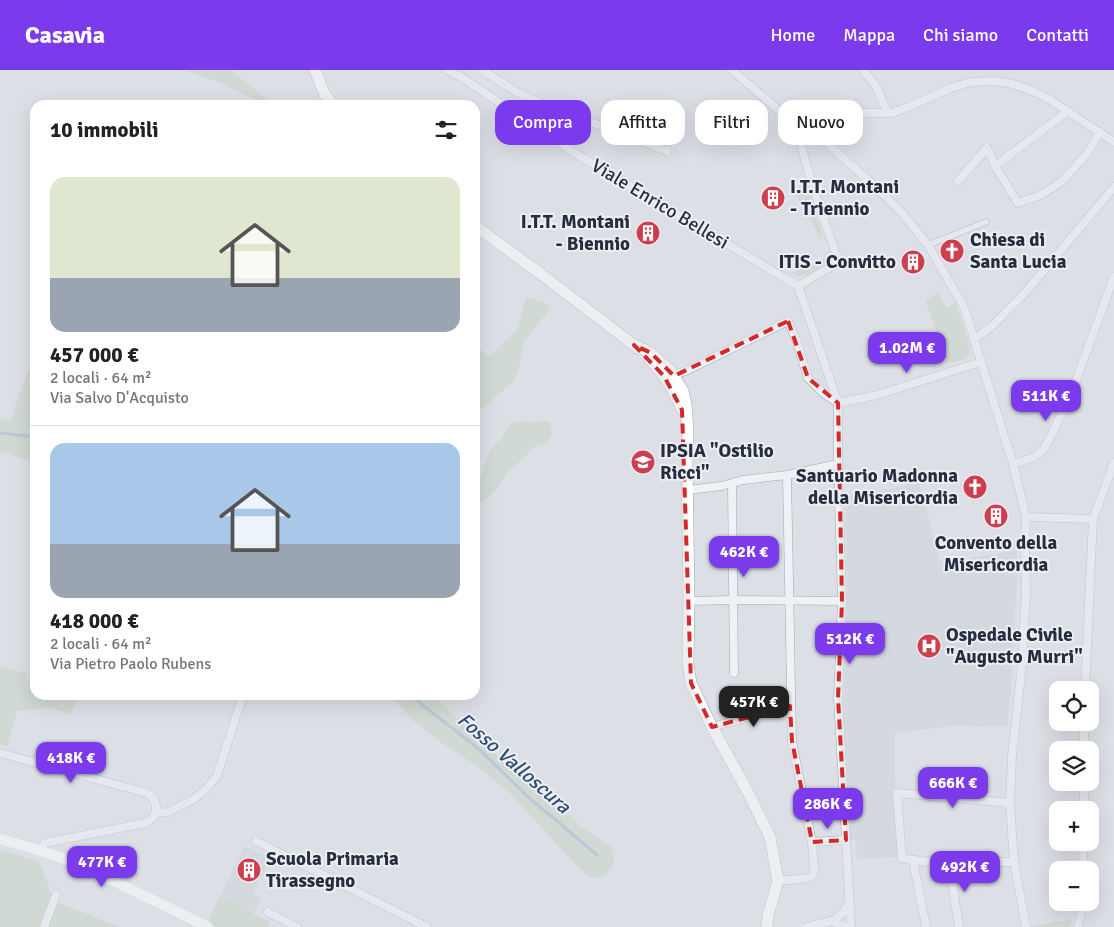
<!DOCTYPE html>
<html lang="it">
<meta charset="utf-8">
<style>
body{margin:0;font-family:Signika,sans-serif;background:#f6f6f6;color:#222;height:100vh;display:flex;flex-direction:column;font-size:19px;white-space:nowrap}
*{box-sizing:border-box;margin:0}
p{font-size:16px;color:#767676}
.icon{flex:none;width:28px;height:28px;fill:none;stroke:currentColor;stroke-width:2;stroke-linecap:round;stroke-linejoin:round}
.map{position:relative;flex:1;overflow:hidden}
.drawer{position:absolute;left:30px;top:30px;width:450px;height:600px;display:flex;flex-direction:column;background:#fff;border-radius:15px;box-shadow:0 5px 20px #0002}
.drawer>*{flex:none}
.hud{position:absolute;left:495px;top:30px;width:475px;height:45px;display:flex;gap:10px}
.fabs{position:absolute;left:1049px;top:611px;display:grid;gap:10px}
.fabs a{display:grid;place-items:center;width:50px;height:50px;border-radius:10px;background:#fff;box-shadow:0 5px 20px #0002;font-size:25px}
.price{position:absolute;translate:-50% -42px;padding:0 11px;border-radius:10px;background:#7c3aed;color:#fff;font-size:16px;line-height:32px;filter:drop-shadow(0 1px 2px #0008)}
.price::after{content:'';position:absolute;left:50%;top:30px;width:15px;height:11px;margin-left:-8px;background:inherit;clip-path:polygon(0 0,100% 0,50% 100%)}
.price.active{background:#222;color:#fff}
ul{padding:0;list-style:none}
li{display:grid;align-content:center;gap:10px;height:265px;padding:0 20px}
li+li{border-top:1px solid #e0e0e0}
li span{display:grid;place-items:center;height:155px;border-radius:15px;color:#555}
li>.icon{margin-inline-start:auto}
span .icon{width:90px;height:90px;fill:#fffc;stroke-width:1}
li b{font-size:21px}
h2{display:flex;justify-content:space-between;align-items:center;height:60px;padding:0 20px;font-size:21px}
.pill{padding:0 18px;border-radius:15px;background:#fff;box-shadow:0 5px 20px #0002;font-size:18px;line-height:45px}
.pill.active{background:#7c3aed;color:#fff}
header{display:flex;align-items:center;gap:30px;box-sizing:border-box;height:70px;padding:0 25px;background:#7c3aed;color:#fff}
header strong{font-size:24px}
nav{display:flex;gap:28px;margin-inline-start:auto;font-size:18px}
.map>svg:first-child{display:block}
</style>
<header>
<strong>Casavia</strong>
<nav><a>Home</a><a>Mappa</a><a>Chi siamo</a><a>Contatti</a></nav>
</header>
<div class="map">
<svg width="1114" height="857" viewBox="0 0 1114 857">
<rect width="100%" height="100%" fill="#dce0e6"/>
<g fill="#cacfd8">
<path d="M919 411 940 493 1017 480V510L1011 619 1007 656 977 657 958 655 895 663V701L898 787 857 789 856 770H849L843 655 847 532 846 426 887 420Z"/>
<path d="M244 776 270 788 253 824 261 828 254 843 221 825Z"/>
</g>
<g fill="#c1d0bd">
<path d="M185 0H230L267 29 260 32 220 13Z"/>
<path d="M804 122 806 123 810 126 823 168 821 169 796 125Z"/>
<path d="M829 186C826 195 811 205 801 206 797 206 795 204 792 203Z"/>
<path d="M937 223 948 238 956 232 970 278 968 286 965 289 947 294 926 231Z"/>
<path d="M526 227 546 233 550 239 524 271 519 298 514 311 475 345V275L489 287 518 258Z"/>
<path d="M35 292V393L0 381V349L10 351 28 301Z"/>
<path d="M519 351 532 352 545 351 550 352 552 365 547 372 535 376 527 385 509 401 496 420 481 433 475 447V419L477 417 489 383 502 366 511 353Z"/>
<path d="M0 596 27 604 26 609 35 613V625H63L76 631 71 645 51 638 17 641 7 676 0 674Z"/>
<path d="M388 625H432L519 706 535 715 547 726 554 736 573 748 581 757 610 776 615 791C608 804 606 807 590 808L575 794 511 724 477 696 442 673 410 648 400 635Z"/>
<path d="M0 780 39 791 54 831 120 857H0Z"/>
<path d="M220 825 254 843V844L269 852V857H217L208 852Z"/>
<path d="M1072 849V852L1069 857H1032L1031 856Z"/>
</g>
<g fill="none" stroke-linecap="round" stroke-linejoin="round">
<g stroke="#96acc8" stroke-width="3">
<path d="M0 363 35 367"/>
<path d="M410 625 480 680 526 725 597 785"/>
</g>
<defs>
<path id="pedestrian" d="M928 175 986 152"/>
<g id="minor">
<path d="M447 0 461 7 573 82 798 216"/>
<path d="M482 0 520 24 551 38 610 59 667 81"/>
<path d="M732 0 782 43 796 53 817 64 879 120 902 143 928 175 964 237 1013 394 1034 387 1043 380 1050 368 1071 324 1114 207"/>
<path d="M863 0 875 15 888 43"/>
<path d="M995 96 1068 41"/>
<path d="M958 111 987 78 995 96 1018 133 1041 125 1062 111 1086 85 1100 62"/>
<path d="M798 216 838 333V394L842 531 838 628 851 857"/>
<path d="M798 216 839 192C822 146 806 100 796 53L798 48 810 42 818 43H892L910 36 951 18 971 12 993 11 1013 14 1030 20 1049 29 1114 72"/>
<path d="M974 269 991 257 1024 224 1114 117"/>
<path d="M674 305 686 301 788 251 796 269 808 308 823 323 838 333"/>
<path d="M838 333 877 325 981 292"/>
<path d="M1013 394 1026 447 1025 479 1026 523 1022 594 1012 687 1010 733 1014 792 1026 857"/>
<path d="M732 414 734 603"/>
<path d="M688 420 721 416 743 410 787 405 838 394"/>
<path d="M1026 447 1093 449"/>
<path d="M689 531 733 530 842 531"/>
<path d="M1085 620 1093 449 1114 393"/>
<path d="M712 657 790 636"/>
<path d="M1084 680V652"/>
<path d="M0 683 147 723C160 731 159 747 145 753L45 773 40 781"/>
<path d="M1010 733 897 723 902 788C938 796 977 791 1014 792"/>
<path d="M1084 740V712"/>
<path d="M156 743 168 742 194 729 206 719 217 706 243 625"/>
<path d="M256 771 427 857"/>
<path d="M812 772 846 770"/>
<path d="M913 790 926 857"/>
<path d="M949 792 959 857"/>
<path d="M1083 800V772"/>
<path d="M778 811 808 808 813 805 814 799 812 772 792 671 787 405"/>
<path d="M268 842 297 857"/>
<path d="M832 851 843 843 849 833"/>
<path d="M44 857 56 825"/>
<path d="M807 857 832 851 845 857"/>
<path d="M1078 857 1081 843 1082 832"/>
</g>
<g id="primary">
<path d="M315 0 325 25 333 35"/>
<path d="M475 156 541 204 639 279"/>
<path d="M634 275 651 283 670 300 683 321 686 334 688 362 687 391 689 531 688 594 691 613 712 657 749 724 770 767 778 811 768 845 767 857"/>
<path d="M650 290C665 304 674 321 682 339"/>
</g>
</defs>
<use href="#pedestrian" stroke="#a2a7b0" stroke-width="7"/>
<use href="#minor" stroke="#a2a7b0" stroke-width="9"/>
<use href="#primary" stroke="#9ba4b2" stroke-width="12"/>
<use href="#pedestrian" stroke="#eff1f5" stroke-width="5.5"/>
<use href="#minor" stroke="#eff1f5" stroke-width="8"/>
<path stroke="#fff" stroke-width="10" d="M0 769 32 778 79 794 208 857"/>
<use href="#primary" stroke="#fff" stroke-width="11"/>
</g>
<path d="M0 0H1114V857H0ZM788 251 808 308 838 333 842 531 838 628 846 770 812 772 792 671 790 636 712 657 691 613 682 340 664 306 634 275 651 283 674 306Z" fill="#dce0e6" fill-opacity=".55" fill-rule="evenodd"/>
<path fill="none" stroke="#d62828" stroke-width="4" stroke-dasharray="10 6" stroke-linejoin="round" d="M788 251 808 308 838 333 842 531 838 628 846 770 812 772 792 671 790 636 712 657 691 613 682 340 664 306 634 275 651 283 674 306Z"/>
<defs>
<symbol id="building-disc" viewBox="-11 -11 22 22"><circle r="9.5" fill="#cf3e4f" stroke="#ebeff4"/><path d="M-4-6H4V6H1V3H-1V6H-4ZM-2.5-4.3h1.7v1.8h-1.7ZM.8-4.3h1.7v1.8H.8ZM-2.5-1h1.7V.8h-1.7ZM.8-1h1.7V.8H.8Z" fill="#fff"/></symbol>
<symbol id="church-disc" viewBox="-11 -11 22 22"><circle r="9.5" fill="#cf3e4f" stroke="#ebeff4"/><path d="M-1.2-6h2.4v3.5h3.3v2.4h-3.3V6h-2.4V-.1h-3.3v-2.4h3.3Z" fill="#fff"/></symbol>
<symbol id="school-disc" viewBox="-11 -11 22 22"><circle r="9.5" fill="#cf3e4f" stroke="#ebeff4"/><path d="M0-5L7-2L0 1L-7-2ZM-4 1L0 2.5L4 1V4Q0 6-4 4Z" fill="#fff"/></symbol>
<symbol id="hospital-disc" viewBox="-11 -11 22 22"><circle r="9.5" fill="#cf3e4f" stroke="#ebeff4"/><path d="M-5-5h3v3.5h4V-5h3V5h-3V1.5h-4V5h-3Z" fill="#fff"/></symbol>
</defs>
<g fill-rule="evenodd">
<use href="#building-disc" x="759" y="114" width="28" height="28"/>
<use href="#building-disc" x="634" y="149" width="28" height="28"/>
<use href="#church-disc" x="938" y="167" width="28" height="28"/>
<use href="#building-disc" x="899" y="178" width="28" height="28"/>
<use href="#school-disc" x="629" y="378" width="28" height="28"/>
<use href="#church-disc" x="961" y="403" width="28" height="28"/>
<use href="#building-disc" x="982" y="432" width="28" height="28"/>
<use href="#hospital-disc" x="915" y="562" width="28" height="28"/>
<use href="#building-disc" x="235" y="786" width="28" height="28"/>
</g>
<g text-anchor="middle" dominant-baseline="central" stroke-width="4" stroke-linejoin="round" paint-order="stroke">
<g font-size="19" font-weight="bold" fill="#262d3d" stroke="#ebeff4" text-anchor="start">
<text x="790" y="117">I.T.T. Montani<tspan x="790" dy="22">- Triennio</tspan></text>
<text x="630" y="152" text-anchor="end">I.T.T. Montani<tspan x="630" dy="22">- Biennio</tspan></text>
<text x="970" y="170">Chiesa di<tspan x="970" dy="22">Santa Lucia</tspan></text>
<text x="896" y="192" text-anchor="end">ITIS - Convitto</text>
<text x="660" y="381">IPSIA "Ostilio<tspan x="660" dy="22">Ricci"</tspan></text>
<text x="958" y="406" text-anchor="end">Santuario Madonna<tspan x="958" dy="22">della Misericordia</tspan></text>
<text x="996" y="473" text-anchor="middle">Convento della<tspan x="996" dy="22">Misericordia</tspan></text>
<text x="946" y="565">Ospedale Civile<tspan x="946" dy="22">"Augusto Murri"</tspan></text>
<text x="266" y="789">Scuola Primaria<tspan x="266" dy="22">Tirassegno</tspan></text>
</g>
<g font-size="19" fill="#262d3d" stroke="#ebeff4">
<text transform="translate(660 134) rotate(31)">Viale Enrico Bellesi</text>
</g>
<g font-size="20" font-style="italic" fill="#304b71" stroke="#ebeff4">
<text transform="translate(514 693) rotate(41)">Fosso Valloscura</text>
</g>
</g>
</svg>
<div class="fabs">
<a><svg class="icon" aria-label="locate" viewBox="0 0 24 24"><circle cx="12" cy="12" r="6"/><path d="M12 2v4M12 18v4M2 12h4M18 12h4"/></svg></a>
<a><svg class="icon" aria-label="layers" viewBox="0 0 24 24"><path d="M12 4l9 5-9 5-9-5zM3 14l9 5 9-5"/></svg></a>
<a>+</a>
<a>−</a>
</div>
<b class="price" style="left:907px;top:304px">1.02M €</b>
<b class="price" style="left:1046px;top:352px">511K €</b>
<b class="price" style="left:744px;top:508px">462K €</b>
<b class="price" style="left:850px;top:595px">512K €</b>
<b class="price active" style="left:754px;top:658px">457K €</b>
<b class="price" style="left:71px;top:714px">418K €</b>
<b class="price" style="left:953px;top:739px">666K €</b>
<b class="price" style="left:828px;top:760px">286K €</b>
<b class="price" style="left:102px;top:818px">477K €</b>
<b class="price" style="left:965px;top:823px">492K €</b>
<div class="hud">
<a class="pill active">Compra</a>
<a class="pill">Affitta</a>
<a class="pill">Filtri</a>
<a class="pill">Nuovo</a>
</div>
<section class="drawer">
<h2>10 immobili<svg class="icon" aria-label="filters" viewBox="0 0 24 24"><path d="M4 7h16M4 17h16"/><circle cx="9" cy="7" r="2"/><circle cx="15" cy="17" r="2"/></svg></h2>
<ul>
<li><span style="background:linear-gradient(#dfe7d0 65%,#9aa5b1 0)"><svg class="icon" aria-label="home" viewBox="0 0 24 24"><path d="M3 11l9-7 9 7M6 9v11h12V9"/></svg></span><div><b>457 000 €</b><p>2 locali · 64 m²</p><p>Via Salvo D'Acquisto</p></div></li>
<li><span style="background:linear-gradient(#a9c7e8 65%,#9aa5b1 0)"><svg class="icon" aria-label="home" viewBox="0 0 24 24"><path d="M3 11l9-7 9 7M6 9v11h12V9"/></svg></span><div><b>418 000 €</b><p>2 locali · 64 m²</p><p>Via Pietro Paolo Rubens</p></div></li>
</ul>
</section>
</div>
